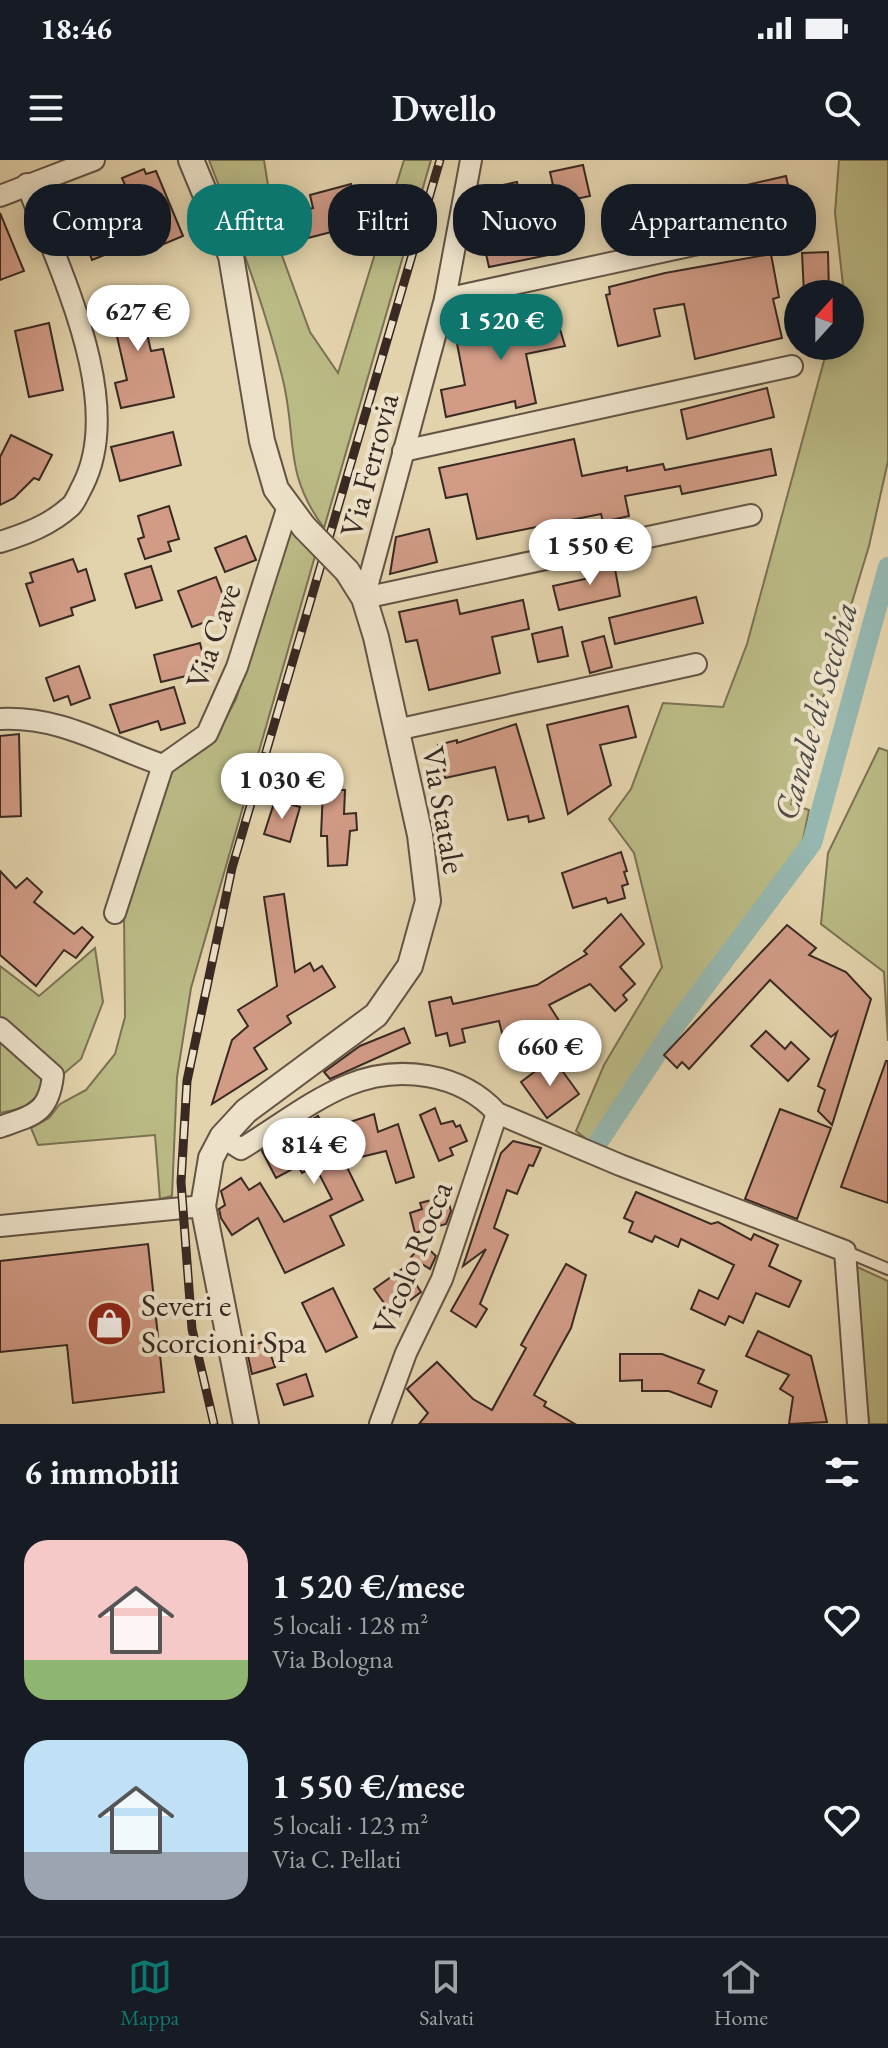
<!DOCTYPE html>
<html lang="it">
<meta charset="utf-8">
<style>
body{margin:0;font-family:"EB Garamond",serif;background:#20242c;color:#f1f3f6;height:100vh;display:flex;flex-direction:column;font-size:30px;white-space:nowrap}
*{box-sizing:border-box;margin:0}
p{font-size:26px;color:#9ea1a6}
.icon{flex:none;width:44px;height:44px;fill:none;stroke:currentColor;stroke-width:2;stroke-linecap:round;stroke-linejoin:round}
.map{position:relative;height:1264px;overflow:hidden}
.side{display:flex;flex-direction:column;background:#171b24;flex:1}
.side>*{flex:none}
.top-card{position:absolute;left:24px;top:24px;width:840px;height:72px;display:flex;gap:16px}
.needle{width:52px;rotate:21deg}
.buttons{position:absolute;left:784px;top:120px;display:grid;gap:16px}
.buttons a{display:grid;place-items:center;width:80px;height:80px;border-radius:50%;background:#171b24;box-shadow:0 4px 20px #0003;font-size:40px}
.price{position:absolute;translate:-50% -68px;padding:0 18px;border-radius:28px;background:#fff;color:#222;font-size:26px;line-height:52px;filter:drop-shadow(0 2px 4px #0008)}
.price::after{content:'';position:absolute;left:50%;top:48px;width:24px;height:18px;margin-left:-12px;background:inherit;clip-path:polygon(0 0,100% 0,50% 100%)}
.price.current{background:#0f766e;color:#fff}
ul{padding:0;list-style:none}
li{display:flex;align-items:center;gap:24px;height:200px;padding:0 24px}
li span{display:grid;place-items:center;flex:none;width:224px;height:160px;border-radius:24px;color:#555}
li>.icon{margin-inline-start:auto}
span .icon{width:96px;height:96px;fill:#fffc;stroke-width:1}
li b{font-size:34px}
h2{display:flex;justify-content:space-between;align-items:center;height:96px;padding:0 24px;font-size:34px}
.tag{padding:0 28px;border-radius:32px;background:#171b24;box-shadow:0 4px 20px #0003;font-size:28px;line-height:72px}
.tag.current{background:#0f766e;color:#fff}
.status{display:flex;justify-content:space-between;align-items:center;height:56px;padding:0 40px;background:#171b24;direction:ltr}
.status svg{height:22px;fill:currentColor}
header{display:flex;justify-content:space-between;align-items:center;height:104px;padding:0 24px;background:#171b24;font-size:36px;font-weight:600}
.dock{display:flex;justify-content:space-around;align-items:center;height:112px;border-top:2px solid #363941;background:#171b24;font-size:22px;color:#9ea1a6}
.dock a{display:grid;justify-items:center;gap:4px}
.dock .current{color:#0f766e}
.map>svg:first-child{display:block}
</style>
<div class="status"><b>18:46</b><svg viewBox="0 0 49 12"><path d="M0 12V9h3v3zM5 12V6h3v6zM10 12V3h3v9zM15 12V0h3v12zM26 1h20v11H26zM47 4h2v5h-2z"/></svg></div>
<header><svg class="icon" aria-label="menu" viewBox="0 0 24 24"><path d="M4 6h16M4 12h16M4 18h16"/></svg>Dwello<svg class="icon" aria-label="search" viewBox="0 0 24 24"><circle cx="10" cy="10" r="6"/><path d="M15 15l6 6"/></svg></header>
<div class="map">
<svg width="888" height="1264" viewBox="0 0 888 1264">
<rect width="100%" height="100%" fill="#e3d3ac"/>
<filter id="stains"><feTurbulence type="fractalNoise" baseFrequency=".0025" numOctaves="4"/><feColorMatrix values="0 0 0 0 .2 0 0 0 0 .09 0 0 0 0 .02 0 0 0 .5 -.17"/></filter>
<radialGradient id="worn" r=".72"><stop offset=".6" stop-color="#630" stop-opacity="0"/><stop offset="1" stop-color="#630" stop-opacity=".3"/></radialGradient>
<g fill="#baba85" stroke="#7a7254" stroke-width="2">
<path d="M209 0H264L277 82 310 172 338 213 404 0H431L324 368C282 311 298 278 282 216 264 143 236 71 209 0Z"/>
<path d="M839 0H888V301L869 386 791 644 809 650 802 685 589 981 576 971 604 905 662 807 634 693 609 659 631 629 663 543 723 547 747 484 828 186H850V134H844L835 53Z"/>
<path d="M290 366 315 396 191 828 177 917 172 1036 160 1039 155 975 38 985 31 968 49 958 60 944 86 930 115 894 125 857 124 752 172 611 212 584 236 539Z"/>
<path d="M879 588 888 591V881L884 812 821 764 828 693Z"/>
<path d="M95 788 103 842 81 899 23 948 0 953V806L39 836Z"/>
<path d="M855 1106 888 1121V1264H869Z"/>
</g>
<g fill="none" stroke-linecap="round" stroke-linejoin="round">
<path stroke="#96b7b0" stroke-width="20" d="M599 981 675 866 812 683 888 407"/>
</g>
<g fill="#d19b86" stroke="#392923" stroke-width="2">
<path d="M583 5 590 36 557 43 550 12Z"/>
<path d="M144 9 146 14 156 11 183 76 152 89 147 78 92 100 72 45 125 25 122 18Z"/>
<path d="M786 16 792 43 675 70 676 75 659 79 657 70 621 77 616 55Z"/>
<path d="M517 22 525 66 556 60 563 92 489 107 482 77 497 74 488 28Z"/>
<path d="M351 24 358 49 343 53 347 68 304 79 297 52 313 48 310 35Z"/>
<path d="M0 53 24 111 0 120Z"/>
<path d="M828 92 829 133 804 134 802 93Z"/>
<path d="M771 94 779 137 773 139 782 178 695 199 684 144 654 149 660 176 618 186 606 135 610 134 609 127 665 113Z"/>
<path d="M136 126 151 191 163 189 174 237 121 248 115 223 127 220 107 133Z"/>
<path d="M554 149 565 186 526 194 536 243 516 248 515 241 446 257 441 230 465 225 455 173Z"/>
<path d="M49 163 63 230 29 237 15 171Z"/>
<path d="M767 228 774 257 687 279 681 250Z"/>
<path d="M173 272 181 305 120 321 111 287Z"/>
<path d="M11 275 52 295 39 320 34 318 14 338 0 345V297Z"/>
<path d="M574 279 582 316 627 307V311L663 304 665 310 771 289 776 315 682 334 680 326 625 336 629 356 603 362 601 354 477 379 467 334 446 338 439 308Z"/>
<path d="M169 346 179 379 168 382 171 391 145 399 138 379 144 377 138 356Z"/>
<path d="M429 369 437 402 390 414 396 377Z"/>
<path d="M246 376 256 400 225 412 215 388Z"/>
<path d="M613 398 620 436 559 450 553 426 594 417 591 403Z"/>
<path d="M73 399 78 412 86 409 95 440 71 448 73 455 40 466 26 424 33 422 30 413Z"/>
<path d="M151 406 162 440 136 448 125 414Z"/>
<path d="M216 417 230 453 192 467 178 431Z"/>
<path d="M696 437 703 463 615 484 609 458Z"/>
<path d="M457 440 460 454 523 440 529 469 492 477 500 513 429 530 417 480 406 482 399 452Z"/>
<path d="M562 467 568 496 538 502 532 474Z"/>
<path d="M604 476 612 507 590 513 582 482Z"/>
<path d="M200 483 207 511 161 522 154 495Z"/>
<path d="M79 506 90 538 71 545 68 536 54 541 46 518Z"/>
<path d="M174 527 185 563 161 570 158 561 120 573 110 545Z"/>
<path d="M628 546 636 577 600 585 611 625 568 654 547 565Z"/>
<path d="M516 564 544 658 529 662 528 656 508 660 495 607 445 618 438 585 457 580V583Z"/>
<path d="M19 574 21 656 0 657V576Z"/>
<path d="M323 629 345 630 344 654 356 653 357 670 350 671 347 705 328 706 327 676H321Z"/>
<path d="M275 640 300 647 290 682 264 674Z"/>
<path d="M621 692 627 711 624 712 628 724 622 726 625 738 608 743 606 738 573 748 562 713Z"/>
<path d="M0 711 16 728 27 718 42 732 34 742 74 774 82 767 93 777 76 798 64 790 36 826 0 795Z"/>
<path d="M284 734 295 812 310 803 314 811 322 806 335 827 287 856 291 863 254 888 267 909 212 944 232 880 248 866 238 850 277 826 264 737Z"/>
<path d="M621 754 644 784 620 807 635 824 623 835 627 840 615 851 590 824 549 845 563 867 544 881 534 865 502 873 499 861 462 869 465 882 450 886 447 873 436 876 429 842 451 837 453 844 467 841 537 825 587 794 584 791Z"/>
<path d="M787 765 816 788 809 795 846 812 871 839 832 965 818 951 825 930 818 926 837 872 831 877 770 820 689 909 682 902 677 908 664 895Z"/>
<path d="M404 868 410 883 330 919 324 912 360 886Z"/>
<path d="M766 871 785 889 791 882 809 899 788 921 751 886Z"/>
<path d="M553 898 579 934 547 958 521 922Z"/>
<path d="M886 901H888V1043L841 1027Z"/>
<path d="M435 948 441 964 453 961 456 967 460 965 467 981 450 988 453 995 439 1001 420 955Z"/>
<path d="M780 949 831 968 797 1059 745 1039Z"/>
<path d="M374 954 378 972 398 964 414 1017 396 1023 386 991 344 1001 363 1040 330 1056 344 1085 285 1113 258 1058 232 1075 221 1058 219 1049 225 1045 221 1031 241 1018 249 1030 260 1023 284 1062 332 1039 315 1006 302 1013 298 1006 276 1018 262 991 318 956 326 970Z"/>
<path d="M513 981 541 988 533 1006 529 1005 517 1034 507 1030 494 1068 508 1075 480 1144 487 1149 476 1167 451 1151 486 1089 463 1106 501 993Z"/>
<path d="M636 1032 711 1064 718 1062 751 1080 754 1074 778 1085 769 1106 801 1121 789 1147 756 1133 743 1163 729 1156 725 1165 691 1149 699 1130 718 1139 734 1105 681 1079 678 1087 655 1076 652 1082 629 1072 633 1062 624 1058Z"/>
<path d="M447 1036 451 1051 446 1064 415 1073 410 1053 422 1049 420 1043Z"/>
<path d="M148 1084 164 1232 73 1243 67 1185 0 1192V1101Z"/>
<path d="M423 1084 436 1096 430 1109 411 1097Z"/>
<path d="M566 1104 586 1115 571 1168 534 1235 546 1242 544 1246 575 1264H419L428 1253 407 1229 437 1202 473 1239 492 1250 526 1188 521 1185Z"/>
<path d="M405 1107 421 1132 392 1154 374 1129Z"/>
<path d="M333 1128 357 1177 326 1192 302 1143Z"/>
<path d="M758 1171 811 1196 827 1262 789 1264 793 1237 780 1229 789 1215 746 1196Z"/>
<path d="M266 1181 275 1207 252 1214 246 1187Z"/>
<path d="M620 1194H662L704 1210 698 1223 717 1231 711 1247 669 1231H642V1220L620 1221Z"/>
<path d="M306 1214 313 1236 284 1245 277 1224Z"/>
</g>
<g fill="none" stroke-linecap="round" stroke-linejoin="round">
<defs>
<path id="service" d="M845 1091 888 1109"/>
<g id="minor">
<path d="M471 0 445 139 364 438 751 355"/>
<path d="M0 36 94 0"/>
<path d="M445 139 781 66"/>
<path d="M403 291 792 206"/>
<path d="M0 382C26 374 50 365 71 346 76 341 79 332 83 325 126 240 58 108 27 24"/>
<path d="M0 559C62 556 106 586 163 605L207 574 237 507 288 346"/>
<path d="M396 570 696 504"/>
<path d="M115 753 163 605"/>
<path d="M0 868 53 915C49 953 34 955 0 967"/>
<path d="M222 977 241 989C276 968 311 940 348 925 398 904 461 913 497 953L620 1005 845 1091 858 1264"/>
<path d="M0 1066 203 1046"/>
<path d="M380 1264 406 1193 442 1119 497 953"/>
</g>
<g id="tertiary">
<path d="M191 0 231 96 262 281 276 329 304 367"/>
<path d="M246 1264 203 1046 211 998 222 977 246 951 376 855 410 806 428 741 420 675 376 477 364 438 347 411"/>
</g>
</defs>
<use href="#service" stroke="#645445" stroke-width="14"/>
<use href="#minor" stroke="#645445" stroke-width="24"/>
<use href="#tertiary" stroke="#645445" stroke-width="28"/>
<use href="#service" stroke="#ede2c9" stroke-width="10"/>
<use href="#minor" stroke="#ede2c9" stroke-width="20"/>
<use href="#tertiary" stroke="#ede2c9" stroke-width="24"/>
<defs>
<path id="rail" d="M214 1264 192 1169 181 1022 187 921 232 708 440 0"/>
</defs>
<use href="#rail" stroke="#392923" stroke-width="9"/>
<use href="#rail" stroke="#ede2c9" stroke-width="6" stroke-dasharray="18" stroke-linecap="butt"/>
<defs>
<path id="tertiary-bridge" d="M304 367 347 411"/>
</defs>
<use href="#tertiary-bridge" stroke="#645445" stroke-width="28" stroke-linecap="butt"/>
<use href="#tertiary-bridge" stroke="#ede2c9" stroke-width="24"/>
</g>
<defs>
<symbol id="shop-disc" viewBox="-11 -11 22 22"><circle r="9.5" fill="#8f2418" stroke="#ede2c9"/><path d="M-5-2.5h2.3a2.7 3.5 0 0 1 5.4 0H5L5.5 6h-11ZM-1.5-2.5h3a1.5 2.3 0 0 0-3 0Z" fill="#fff"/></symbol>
</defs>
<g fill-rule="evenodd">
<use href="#shop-disc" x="84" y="1138" width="51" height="51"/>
</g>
<g text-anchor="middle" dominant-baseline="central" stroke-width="8" stroke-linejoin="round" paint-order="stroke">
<g font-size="32" fill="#392923" stroke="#ede2c9">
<text transform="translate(369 305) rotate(-75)">Via Ferrovia</text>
<text transform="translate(213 476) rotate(-71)">Via Cave</text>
<text transform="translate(444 650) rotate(80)">Via Statale</text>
<text transform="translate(412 1098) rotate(-68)">Vicolo Rocca</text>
</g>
<g font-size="32" fill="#392923" stroke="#ede2c9" text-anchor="start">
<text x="141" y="1145">Severi e<tspan x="141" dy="37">Scorcioni Spa</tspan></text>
</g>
<g font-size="34" font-style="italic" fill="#504c46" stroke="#ede2c9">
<text transform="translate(815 551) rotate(-74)">Canale di Secchia</text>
</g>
</g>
<rect width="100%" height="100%" filter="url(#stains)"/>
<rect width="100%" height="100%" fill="url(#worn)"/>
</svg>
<div class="buttons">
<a><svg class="needle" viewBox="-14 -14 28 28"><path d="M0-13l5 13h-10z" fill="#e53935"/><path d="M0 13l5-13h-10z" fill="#9ea1a6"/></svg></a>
</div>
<b class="price" style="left:138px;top:193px">627 €</b>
<b class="price current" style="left:501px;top:202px">1 520 €</b>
<b class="price" style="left:590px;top:427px">1 550 €</b>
<b class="price" style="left:282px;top:661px">1 030 €</b>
<b class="price" style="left:550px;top:928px">660 €</b>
<b class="price" style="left:314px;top:1026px">814 €</b>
<div class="top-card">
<a class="tag">Compra</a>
<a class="tag current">Affitta</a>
<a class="tag">Filtri</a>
<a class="tag">Nuovo</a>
<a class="tag">Appartamento</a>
</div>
</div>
<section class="side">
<h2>6 immobili<svg class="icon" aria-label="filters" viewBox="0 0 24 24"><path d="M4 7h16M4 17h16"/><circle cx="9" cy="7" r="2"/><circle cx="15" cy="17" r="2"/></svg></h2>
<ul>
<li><span style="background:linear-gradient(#f6c9c9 75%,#8fb573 0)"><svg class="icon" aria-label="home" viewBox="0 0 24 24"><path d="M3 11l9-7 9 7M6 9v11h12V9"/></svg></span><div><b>1 520 €/mese</b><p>5 locali · 128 m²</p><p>Via Bologna</p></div><svg class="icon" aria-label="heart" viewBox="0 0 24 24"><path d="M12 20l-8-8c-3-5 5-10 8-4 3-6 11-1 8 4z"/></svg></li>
<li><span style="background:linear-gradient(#bfe0f5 70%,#9aa5b1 0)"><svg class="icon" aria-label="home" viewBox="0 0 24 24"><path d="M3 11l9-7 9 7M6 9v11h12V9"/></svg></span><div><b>1 550 €/mese</b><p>5 locali · 123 m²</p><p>Via C. Pellati</p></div><svg class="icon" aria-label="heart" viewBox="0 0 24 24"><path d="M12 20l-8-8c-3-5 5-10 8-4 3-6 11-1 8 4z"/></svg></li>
</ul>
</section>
<nav class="dock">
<a class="current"><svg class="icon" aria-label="map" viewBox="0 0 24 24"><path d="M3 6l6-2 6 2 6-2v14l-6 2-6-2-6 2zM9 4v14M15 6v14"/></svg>Mappa</a>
<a><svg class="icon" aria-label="saved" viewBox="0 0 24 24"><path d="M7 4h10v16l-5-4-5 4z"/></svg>Salvati</a>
<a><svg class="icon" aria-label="home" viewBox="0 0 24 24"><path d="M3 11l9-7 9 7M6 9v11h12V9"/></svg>Home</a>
</nav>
